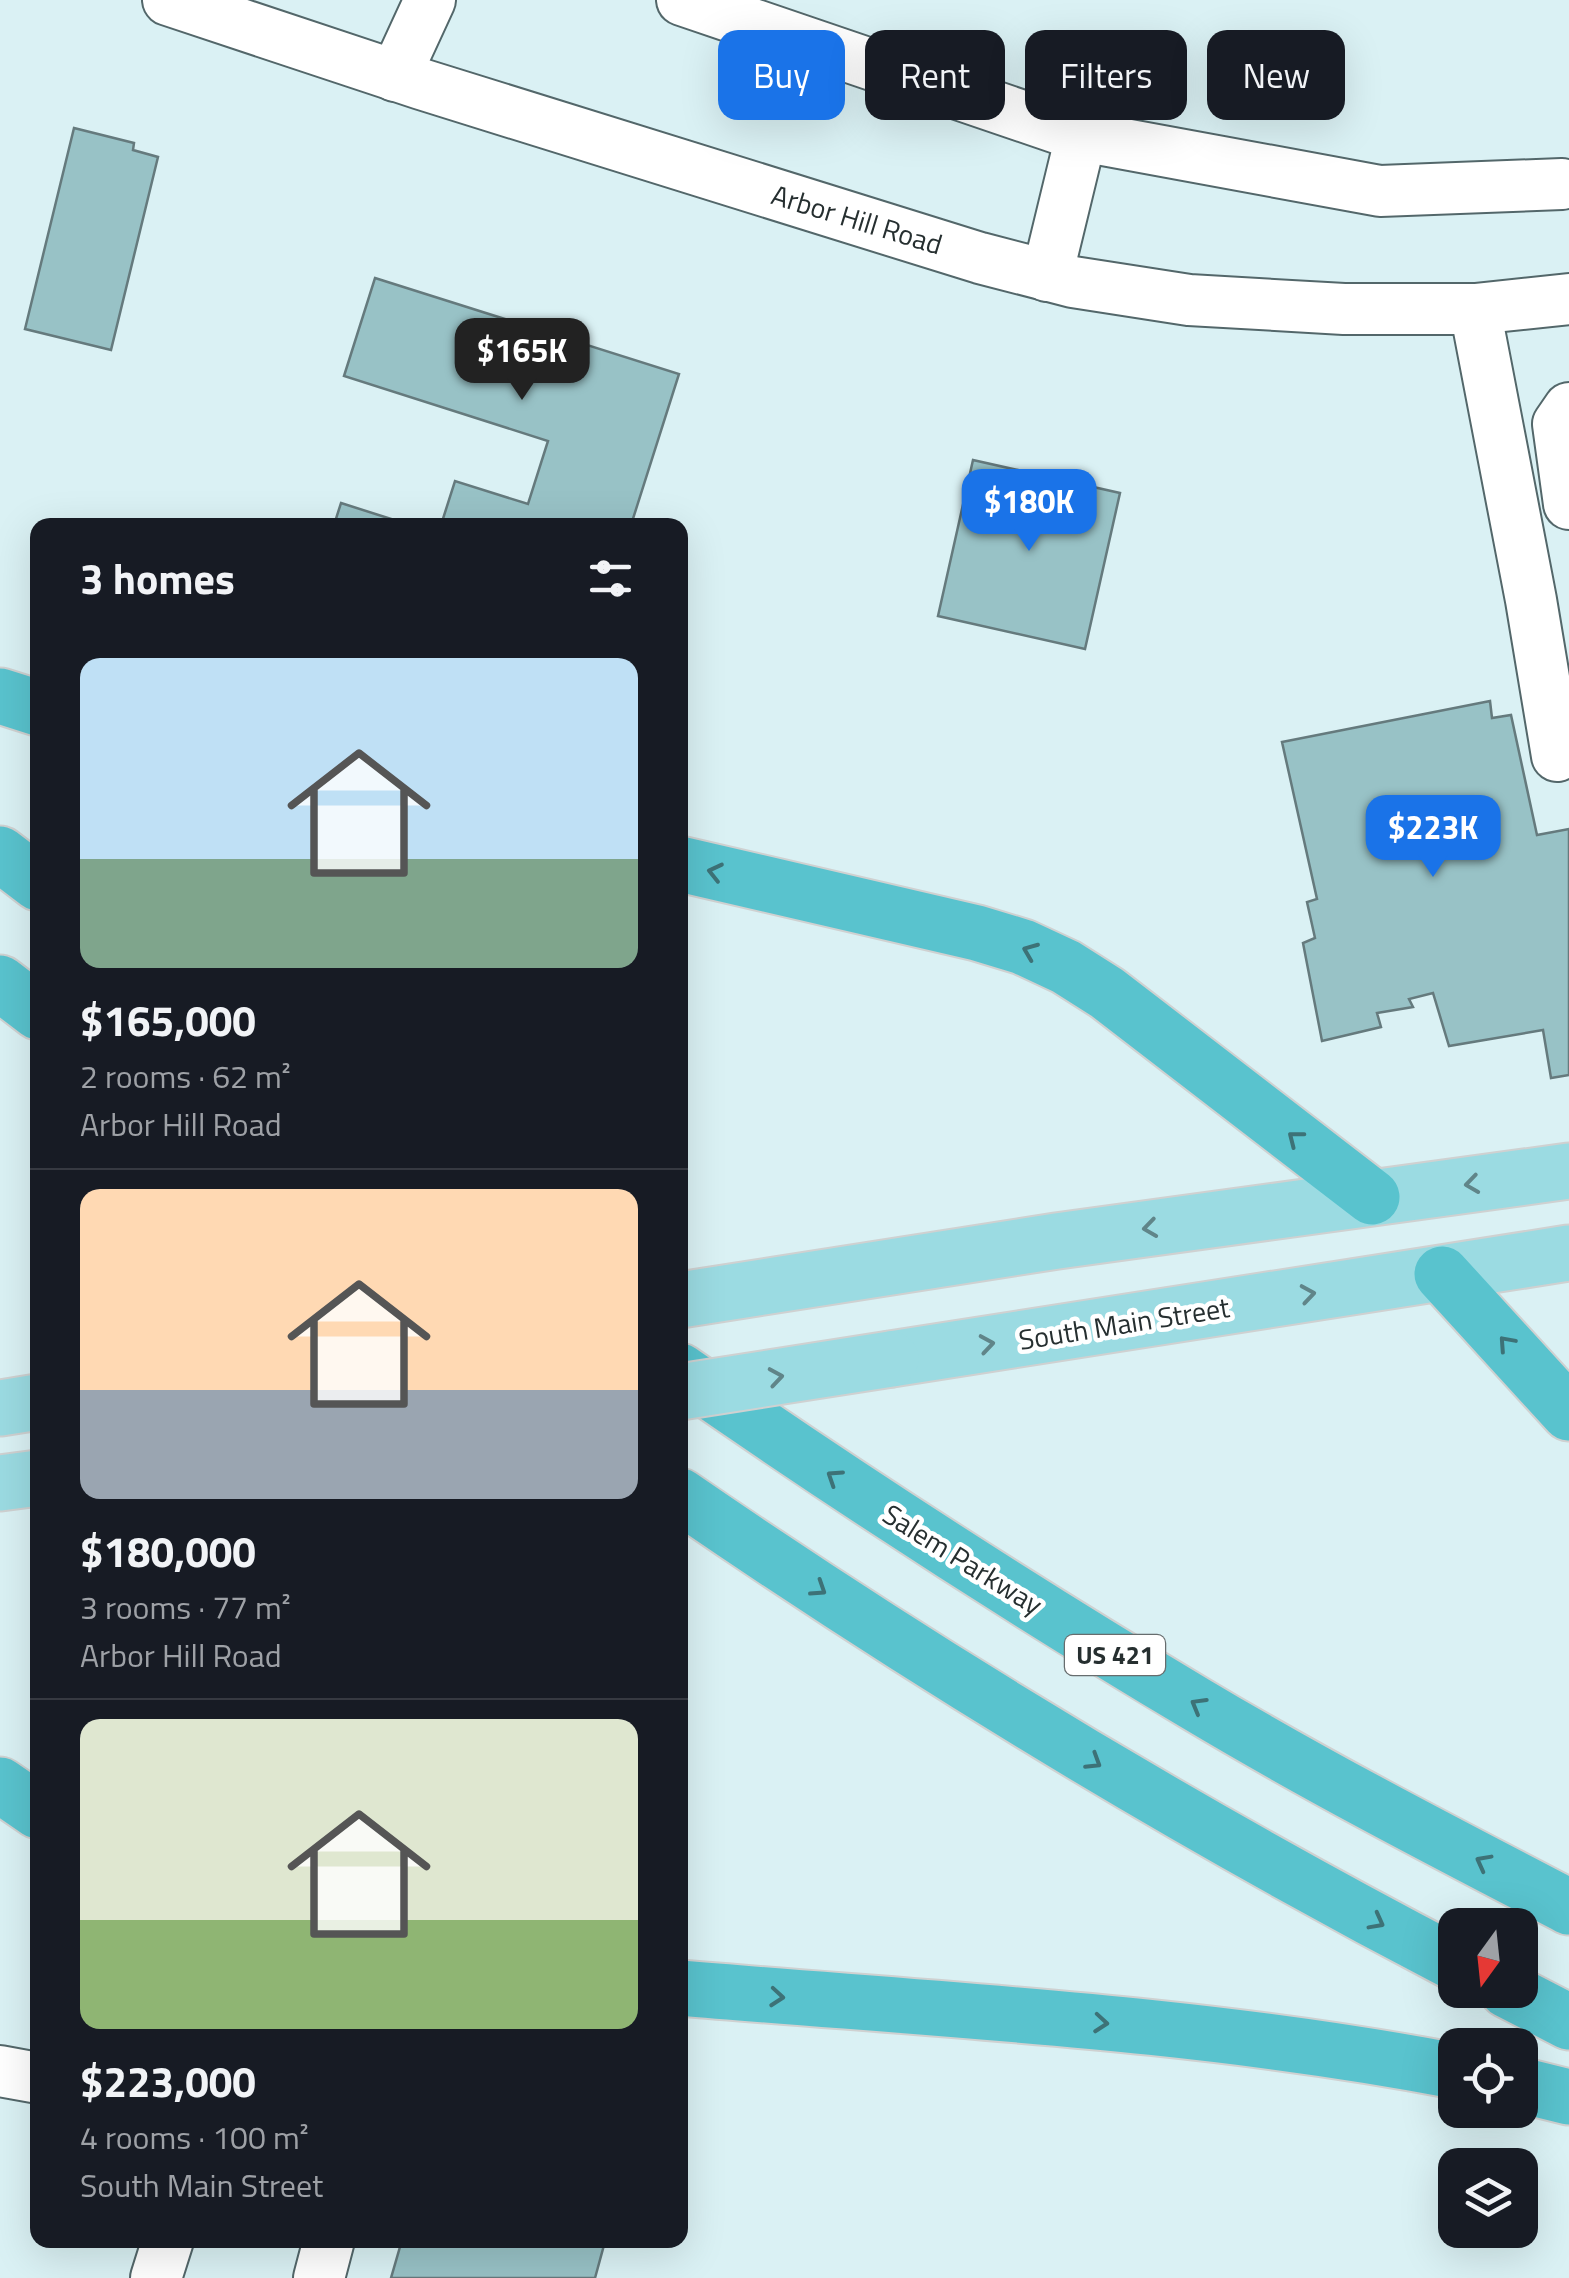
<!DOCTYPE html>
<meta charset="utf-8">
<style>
body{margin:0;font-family:"Titillium Web",sans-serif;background:#242831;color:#f1f3f6;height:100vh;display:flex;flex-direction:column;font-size:38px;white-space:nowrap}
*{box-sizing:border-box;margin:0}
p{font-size:32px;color:#9ea1a6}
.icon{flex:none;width:55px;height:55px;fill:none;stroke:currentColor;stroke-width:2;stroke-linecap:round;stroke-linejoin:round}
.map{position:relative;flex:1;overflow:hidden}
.drawer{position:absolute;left:30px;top:518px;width:658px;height:1730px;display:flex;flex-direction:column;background:#171b24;border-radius:20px;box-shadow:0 10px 40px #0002}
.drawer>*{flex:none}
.top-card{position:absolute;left:718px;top:30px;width:700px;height:90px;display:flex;gap:20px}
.needle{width:65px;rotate:195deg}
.controls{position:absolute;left:1438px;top:1908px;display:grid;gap:20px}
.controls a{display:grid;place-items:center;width:100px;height:100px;border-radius:20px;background:#171b24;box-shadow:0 10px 40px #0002;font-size:50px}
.price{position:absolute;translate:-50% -85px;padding:0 22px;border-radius:20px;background:#1a73e8;color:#fff;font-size:32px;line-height:65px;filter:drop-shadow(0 2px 5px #0008)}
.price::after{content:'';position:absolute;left:50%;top:60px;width:30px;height:22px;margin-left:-15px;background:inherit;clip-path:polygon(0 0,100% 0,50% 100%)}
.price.on{background:#222;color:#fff}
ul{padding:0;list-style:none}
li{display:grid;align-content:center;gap:20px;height:530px;padding:0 50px}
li+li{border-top:2px solid #363941}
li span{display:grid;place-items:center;height:310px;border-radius:20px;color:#555}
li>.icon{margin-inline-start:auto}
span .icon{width:180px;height:180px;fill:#fffc;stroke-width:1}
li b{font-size:42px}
h2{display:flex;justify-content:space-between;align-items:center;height:120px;padding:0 50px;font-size:42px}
.pill{padding:0 35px;border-radius:20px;background:#171b24;box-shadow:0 10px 40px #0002;font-size:35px;line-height:90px}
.pill.on{background:#1a73e8;color:#fff}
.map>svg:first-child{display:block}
</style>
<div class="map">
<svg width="1569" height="2278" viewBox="0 0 1569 2278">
<rect width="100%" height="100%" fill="#daf1f4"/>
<g fill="#98c2c6" stroke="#657a7d" stroke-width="2.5">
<path d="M74 128 134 143 133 150 158 157 111 350 25 329Z"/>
<path d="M375 278 679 374 631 525H441L455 481 528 504 548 441 344 376Z"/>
<path d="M973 460 1120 493 1085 649 938 616Z"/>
<path d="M341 503 410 525H334Z"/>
<path d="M1490 701 1492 718 1511 715 1537 835 1569 829V1075L1551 1078 1543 1030 1449 1046 1433 993 1409 999 1413 1007 1377 1013 1381 1027 1322 1041 1303 943 1315 938 1307 902 1317 899 1282 742Z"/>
<path d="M402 2240H586L604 2245 595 2278H391Z"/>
</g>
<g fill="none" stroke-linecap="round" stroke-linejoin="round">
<defs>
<g id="minor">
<path d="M168 0 421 84 980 258 1073 282 1189 300 1344 309H1475L1569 299"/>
<path d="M682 0 1081 136 1380 191 1562 184"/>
<path d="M395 76 430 0"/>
<path d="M1047 276 1081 136"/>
<path d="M1475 309 1531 600 1557 756"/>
<path d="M1569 408 1558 424 1569 504"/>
<path d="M0 2071 38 2078"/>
<path d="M156 2278 168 2240"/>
<path d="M319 2278 329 2240"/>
</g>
<g id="major">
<path d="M680 1300 1057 1241 1569 1171"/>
<path d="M891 1359 1569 1253"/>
<path d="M0 1408 38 1402"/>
<path d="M0 1483 38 1478"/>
</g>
<g id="highway">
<path d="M0 696 38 708"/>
<path d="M0 854 38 883"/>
<path d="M680 864 977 933 1023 947 1066 967 1107 993 1372 1197"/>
<path d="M0 983 38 1012"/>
<path d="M1442 1274 1569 1413"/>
<path d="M680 1371C849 1488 1020 1599 1196 1704 1318 1777 1444 1842 1569 1907"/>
<path d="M680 1496C929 1667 1187 1823 1455 1963"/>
<path d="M0 1785 38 1811"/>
<path d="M680 1988C939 2010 1200 2022 1455 2071"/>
<path d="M1507 1990 1569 2022"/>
<path d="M1520 2085 1569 2097"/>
</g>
</defs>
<use href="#minor" stroke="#53676a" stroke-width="54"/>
<use href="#major" stroke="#cfd1d1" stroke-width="59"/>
<use href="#highway" stroke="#cfd1d1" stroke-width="59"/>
<use href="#minor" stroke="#fff" stroke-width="50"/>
<use href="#major" stroke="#9bdbe2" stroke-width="55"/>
<use href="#highway" stroke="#59c3ce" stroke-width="55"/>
<defs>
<path id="major-bridge" d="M680 1392 891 1359"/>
</defs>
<use href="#major-bridge" stroke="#cfd1d1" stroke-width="59" stroke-linecap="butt"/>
<use href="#major-bridge" stroke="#9bdbe2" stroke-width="55"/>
</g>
<defs><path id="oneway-chevron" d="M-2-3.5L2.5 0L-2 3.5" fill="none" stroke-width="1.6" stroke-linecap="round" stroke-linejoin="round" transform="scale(2.5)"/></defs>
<g stroke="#3d7277">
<use href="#oneway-chevron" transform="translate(715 872) rotate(-167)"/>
<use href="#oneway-chevron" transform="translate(1030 951) rotate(-158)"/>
<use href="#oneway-chevron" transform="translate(1295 1138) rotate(-142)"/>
<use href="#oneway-chevron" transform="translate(1506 1343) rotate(-132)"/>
<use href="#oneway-chevron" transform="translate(834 1477) rotate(-147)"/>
<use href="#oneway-chevron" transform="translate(819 1589) rotate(33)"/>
<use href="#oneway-chevron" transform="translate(1198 1705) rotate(-150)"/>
<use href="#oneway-chevron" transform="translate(1094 1762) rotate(32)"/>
<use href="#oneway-chevron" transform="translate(1483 1862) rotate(-152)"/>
<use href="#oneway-chevron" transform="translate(1377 1922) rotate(28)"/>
<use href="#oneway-chevron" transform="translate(777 1997) rotate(5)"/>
<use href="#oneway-chevron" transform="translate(1101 2023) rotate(5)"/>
</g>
<g stroke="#608589">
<use href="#oneway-chevron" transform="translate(1472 1184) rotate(172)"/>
<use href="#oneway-chevron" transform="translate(1150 1228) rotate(172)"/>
<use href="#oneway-chevron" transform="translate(1308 1294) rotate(-9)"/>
<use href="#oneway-chevron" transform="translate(987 1344) rotate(-9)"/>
<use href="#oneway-chevron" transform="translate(776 1377) rotate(-9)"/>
</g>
<g text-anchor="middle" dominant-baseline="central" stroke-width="9" stroke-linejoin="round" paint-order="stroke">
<rect fill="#fff" stroke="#676d6e" stroke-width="2.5" x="1065" y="1635" width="100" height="40" rx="8"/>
<g font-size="25" font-weight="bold" fill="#262f30">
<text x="1115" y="1655">US 421</text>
</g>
<g font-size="28" fill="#262f30" stroke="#fff">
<text transform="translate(857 219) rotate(17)">Arbor Hill Road</text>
<text transform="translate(1124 1323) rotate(-9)">South Main Street</text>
<text transform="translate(963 1559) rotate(32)">Salem Parkway</text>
</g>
</g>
</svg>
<div class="controls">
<a><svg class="needle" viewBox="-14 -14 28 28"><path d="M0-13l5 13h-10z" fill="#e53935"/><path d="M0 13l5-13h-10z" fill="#9ea1a6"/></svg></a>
<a><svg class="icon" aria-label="locate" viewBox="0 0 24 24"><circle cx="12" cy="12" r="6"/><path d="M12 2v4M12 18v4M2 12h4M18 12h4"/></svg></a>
<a><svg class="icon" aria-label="layers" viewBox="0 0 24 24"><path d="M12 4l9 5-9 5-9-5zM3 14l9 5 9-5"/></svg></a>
</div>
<b class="price on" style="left:522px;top:403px">$165K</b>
<b class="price" style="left:1029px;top:554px">$180K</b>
<b class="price" style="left:1433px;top:880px">$223K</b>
<div class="top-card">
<a class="pill on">Buy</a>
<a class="pill">Rent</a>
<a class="pill">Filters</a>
<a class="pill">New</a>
</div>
<section class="drawer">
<h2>3 homes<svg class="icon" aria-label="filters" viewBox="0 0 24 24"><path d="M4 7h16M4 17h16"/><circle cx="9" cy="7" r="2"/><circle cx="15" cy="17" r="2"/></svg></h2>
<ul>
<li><span style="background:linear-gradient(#bfe0f5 65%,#7fa58c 0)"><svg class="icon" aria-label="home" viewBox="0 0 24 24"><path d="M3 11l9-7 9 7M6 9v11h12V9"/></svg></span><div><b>$165,000</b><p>2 rooms · 62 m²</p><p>Arbor Hill Road</p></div></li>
<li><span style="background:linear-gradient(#ffd9b3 65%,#9aa5b1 0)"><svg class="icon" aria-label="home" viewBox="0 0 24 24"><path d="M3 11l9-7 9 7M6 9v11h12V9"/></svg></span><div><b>$180,000</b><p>3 rooms · 77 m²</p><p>Arbor Hill Road</p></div></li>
<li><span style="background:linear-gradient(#dfe7d0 65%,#8fb573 0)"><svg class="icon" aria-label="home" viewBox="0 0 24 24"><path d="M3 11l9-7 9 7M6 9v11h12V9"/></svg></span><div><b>$223,000</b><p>4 rooms · 100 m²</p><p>South Main Street</p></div></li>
</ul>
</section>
</div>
